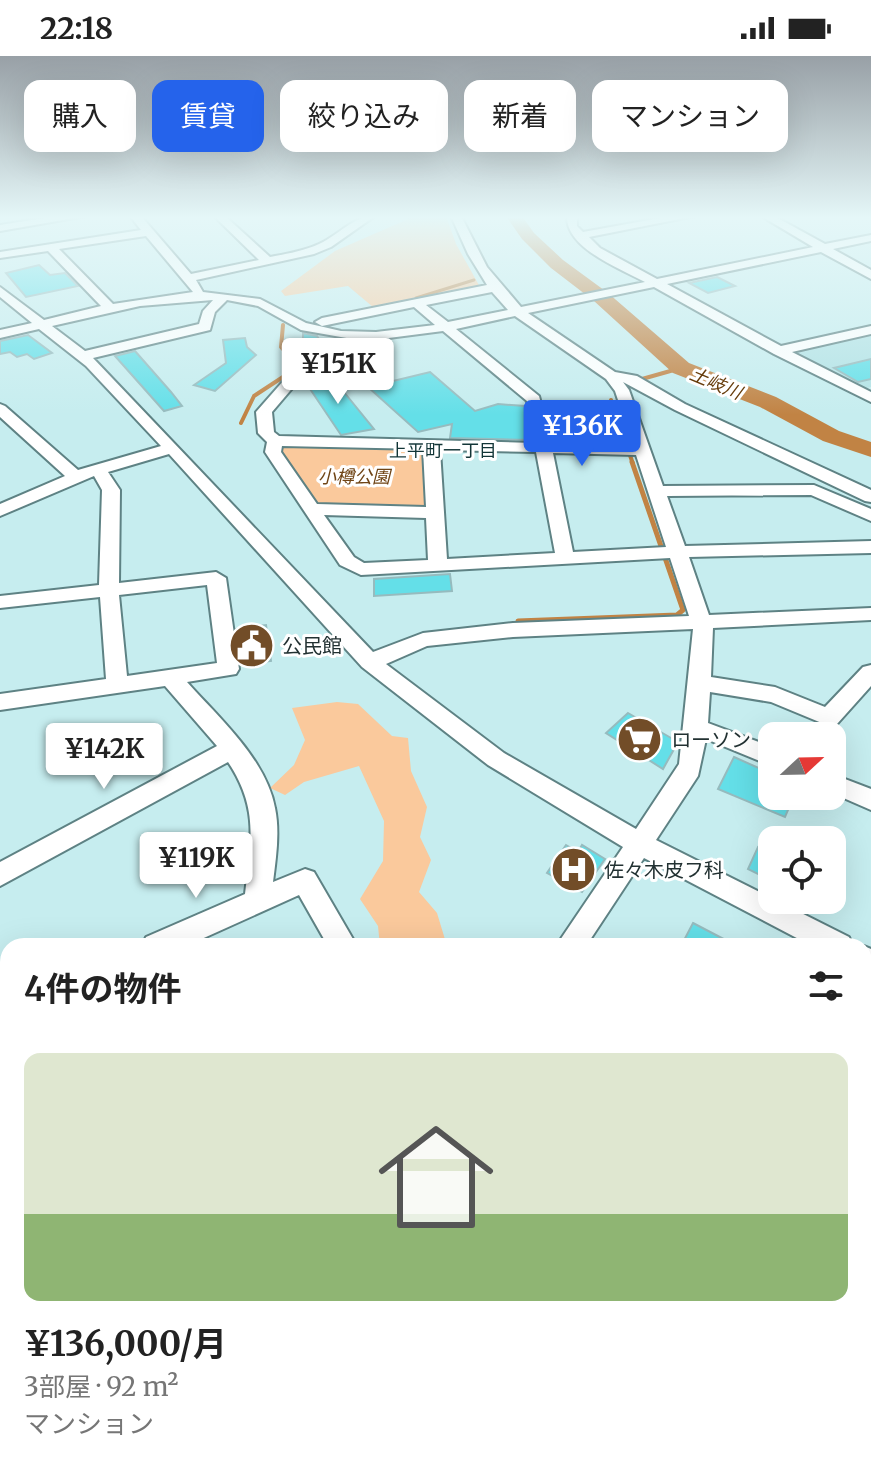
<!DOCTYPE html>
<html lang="ja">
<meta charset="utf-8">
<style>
body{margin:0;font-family:Merriweather,"Noto Sans JP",serif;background:#f6f6f6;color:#222;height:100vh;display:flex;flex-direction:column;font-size:30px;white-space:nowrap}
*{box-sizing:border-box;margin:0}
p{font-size:26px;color:#767676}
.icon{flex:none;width:44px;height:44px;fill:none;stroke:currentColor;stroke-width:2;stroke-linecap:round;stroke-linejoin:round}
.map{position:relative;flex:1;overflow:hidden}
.details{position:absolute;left:0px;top:882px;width:872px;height:538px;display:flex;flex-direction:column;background:#fff;border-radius:24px 24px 0 0;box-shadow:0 8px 32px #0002}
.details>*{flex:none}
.banner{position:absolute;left:24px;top:24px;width:824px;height:72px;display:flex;gap:16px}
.needle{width:52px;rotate:68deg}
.tools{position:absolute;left:758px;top:666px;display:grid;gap:16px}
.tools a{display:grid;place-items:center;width:88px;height:88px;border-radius:16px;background:#fff;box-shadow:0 8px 32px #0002;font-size:40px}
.price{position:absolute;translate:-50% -68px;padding:0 18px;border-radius:8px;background:#fff;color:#222;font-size:26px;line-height:52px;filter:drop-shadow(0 2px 4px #0008)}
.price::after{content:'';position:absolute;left:50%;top:48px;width:24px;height:18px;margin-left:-12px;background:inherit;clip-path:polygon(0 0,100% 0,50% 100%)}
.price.current{background:#2563eb;color:#fff}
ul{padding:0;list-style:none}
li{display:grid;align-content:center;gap:16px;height:424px;padding:0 24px}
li+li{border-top:2px solid #e0e0e0}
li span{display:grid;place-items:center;height:248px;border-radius:16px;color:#555}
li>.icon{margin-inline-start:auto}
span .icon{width:144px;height:144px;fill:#fffc;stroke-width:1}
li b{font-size:34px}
h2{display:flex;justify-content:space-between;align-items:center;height:96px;padding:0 24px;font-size:34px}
.pill{padding:0 28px;border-radius:16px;background:#fff;box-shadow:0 8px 32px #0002;font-size:28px;line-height:72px}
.pill.current{background:#2563eb;color:#fff}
.status{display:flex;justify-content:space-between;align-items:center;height:56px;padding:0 40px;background:#fff;direction:ltr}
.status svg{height:22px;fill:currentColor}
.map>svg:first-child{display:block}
</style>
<div class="status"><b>22:18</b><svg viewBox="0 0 49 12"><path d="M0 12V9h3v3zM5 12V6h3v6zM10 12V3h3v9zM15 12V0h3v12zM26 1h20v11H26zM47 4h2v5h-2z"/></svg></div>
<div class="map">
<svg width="871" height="1419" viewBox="0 0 871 1419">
<rect width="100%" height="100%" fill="#c6edef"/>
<path fill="#b2e2e5" d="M871 275V331L856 334 784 294Z"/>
<g fill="#fac99c">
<path d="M415 160H446L456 188 480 231 373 251 348 230 285 240 281 235 335 195Z"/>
<path d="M287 387 426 390V453L318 450 281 394Z"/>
<path d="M337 646 358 648 392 680 408 682 411 715 427 751 420 781 431 804 419 836 437 857 447 890H380L378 870 360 843 383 805 384 765 359 710 304 726 285 739 270 732 294 709 305 684 292 652Z"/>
<path d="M25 1412H253L251 1419H20Z"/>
</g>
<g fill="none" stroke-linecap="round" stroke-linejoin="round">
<path stroke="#c18344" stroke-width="3" d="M416 242 474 224"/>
<g stroke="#c18344" stroke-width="4">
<path d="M642 323 681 312"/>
<path d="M611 344 633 408"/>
<path d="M241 367 254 340 286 319 289 300 281 291 283 269"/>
</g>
<path stroke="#c18344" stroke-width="5" d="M518 565 677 559 683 554 632 406"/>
<path fill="#c18344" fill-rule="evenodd" d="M506 160H522L534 177 563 204 608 237 689 307 776 341 839 375 871 386V401L823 385 760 351 673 317 594 245 551 212 522 183Z"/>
</g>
<g fill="#64dfe8" stroke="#96bbbe" stroke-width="2">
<path d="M39 209 50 219 65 217 78 230 26 241 6 217Z"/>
<path d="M717 221 735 230 708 237 689 227Z"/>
<path d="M303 277 317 280 327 297 296 314 292 284 303 283Z"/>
<path d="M28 279 52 297 34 303 27 298 17 301 10 296 0 298V285Z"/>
<path d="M245 282 247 291 256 299 215 335 194 329 226 307 223 284Z"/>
<path d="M135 295 171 336 182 350 164 355 115 300Z"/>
<path d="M871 303V323L858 326 834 312Z"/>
<path d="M328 316 348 341 374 373 341 379 306 327Z"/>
<path d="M430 316 475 355 498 348 525 350 530 384 450 382 452 368 418 376 368 331Z"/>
<path d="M450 518 452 535 374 540V523Z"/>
<path d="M266 569 271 605 242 609 236 573Z"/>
<path d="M628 657 678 686 663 713 606 677Z"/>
<path d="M734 701 772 718V740H794L785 761 718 733Z"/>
<path d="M566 789 578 796 582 789 605 803 582 836 547 817Z"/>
<path d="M758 791 772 798V825L748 813Z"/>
<path d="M693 867 737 890H681Z"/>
</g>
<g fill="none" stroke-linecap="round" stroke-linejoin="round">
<defs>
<g id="minor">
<path d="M57 160H86L0 175V169Z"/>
<path d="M130 160H141L191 218 259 204 214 160H225L270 201C286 198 304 195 319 188 339 179 353 160 375 160L331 191 314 198 196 224 203 236 260 243 306 267 341 275 376 276 435 269 414 251 322 270 315 266 322 262 487 229 468 198 451 160H461L487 211 521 251 645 226C619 212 566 192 567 160H577V170L583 176 671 160H695L589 181 600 192 657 223 813 191 761 160H774L825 188 871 179V185L833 193 871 214V223L821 196 667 228 781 290 871 270V278L792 296 871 336V346L774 298 654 231 528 257 615 316 637 320 685 348 871 434V446L865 445 675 354 623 326 629 334 663 430 814 429 871 453V465L811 439 667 440 685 490 871 485V497L689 501 709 559 871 552V564L713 572 711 621 775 631 825 651 863 611 871 609V630L837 668 829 670 771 646 710 636 708 667 772 691V710L706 683 698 720 656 784 849 881 853 890H812L644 802 586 890H556L623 791 488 709 362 611 169 398 108 416 120 434 119 527 216 516 226 522 239 613 236 618 187 626C219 662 266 703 275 752 280 776 276 802 273 826L305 813 314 816 357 890H328L299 839 186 890H142L146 881 245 838C251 786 259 752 228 706L0 830V806L217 690 165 630 0 654V638L106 623 100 541 0 552V540L99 529 102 434 94 420 0 460V448L65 420 0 361V348L5 350 78 414 161 390 86 310 39 273 0 282V274L32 267 0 241V231L44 264 101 250 48 195 0 202V196L141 174ZM146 180 193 236 113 248 59 193ZM492 236 508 254 448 266 426 249ZM213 244 203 255 199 268 85 295 52 270 140 250ZM227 244 258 250 301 274 358 284 285 323 256 356 258 377 267 386 265 396 340 509 361 519 670 502 689 560 513 567 423 577 373 596 93 302 210 274 215 256ZM515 260 606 323 615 335 633 389 551 387 539 340 456 273ZM443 275 527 345 534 387 279 380 274 376 272 356 295 329 360 296 373 284ZM282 390 423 393 426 451 317 448 281 396ZM440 394 536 396 555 497 447 503ZM553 397 636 399 666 491 573 496ZM324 459 426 462 428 504 364 507 354 501ZM207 529 217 607 127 620 119 539ZM693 573 679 708 636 773 504 697 386 608 427 590 513 581Z"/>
<path d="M832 718 871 733V754L832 737Z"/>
<path d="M864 890 871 893V919L864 916Z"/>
<path d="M8 975V1009L0 1012V978Z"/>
<path d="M0 1140 8 1144V1190L0 1186Z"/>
<path d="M8 1372V1412H18L9 1419H0V1375Z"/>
<path d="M255 1412H297L295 1419H253Z"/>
<path d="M440 1412H517L514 1419H443Z"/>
</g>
</defs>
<use href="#minor" stroke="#5e8284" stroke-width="4"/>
<use href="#minor" fill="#fff" fill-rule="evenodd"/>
</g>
<linearGradient id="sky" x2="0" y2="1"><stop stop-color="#98a0a6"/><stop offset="0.45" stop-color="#e5f7f8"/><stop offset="1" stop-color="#e5f7f8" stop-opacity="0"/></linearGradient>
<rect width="871" height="359" fill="url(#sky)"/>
<defs>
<symbol id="civic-disc" viewBox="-11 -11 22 22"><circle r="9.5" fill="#724d28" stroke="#fff"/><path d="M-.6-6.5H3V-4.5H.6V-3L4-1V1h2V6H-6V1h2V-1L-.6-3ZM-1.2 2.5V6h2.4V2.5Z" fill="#fff"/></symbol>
<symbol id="supermarket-disc" viewBox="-11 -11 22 22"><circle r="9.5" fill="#724d28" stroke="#fff"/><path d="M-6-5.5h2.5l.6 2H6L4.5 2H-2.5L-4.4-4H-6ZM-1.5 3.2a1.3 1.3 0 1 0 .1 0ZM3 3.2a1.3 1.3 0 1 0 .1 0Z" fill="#fff"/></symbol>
<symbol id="hospital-disc" viewBox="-11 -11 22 22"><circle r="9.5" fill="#724d28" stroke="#fff"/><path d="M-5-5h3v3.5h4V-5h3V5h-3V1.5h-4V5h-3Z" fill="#fff"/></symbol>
</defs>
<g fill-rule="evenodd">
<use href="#civic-disc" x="226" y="564" width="51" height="51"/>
<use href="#supermarket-disc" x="614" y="658" width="51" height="51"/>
<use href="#hospital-disc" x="548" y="788" width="51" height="51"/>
</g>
<g text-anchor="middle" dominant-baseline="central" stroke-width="6" stroke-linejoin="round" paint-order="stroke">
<g font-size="18" font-style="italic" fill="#673d0c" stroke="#fff">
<text transform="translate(716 327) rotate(23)">土岐川</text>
</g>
<g font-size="18" fill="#123537" stroke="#fff">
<text x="443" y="394">上平町一丁目</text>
</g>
<g font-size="18" font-style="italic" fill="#6f4415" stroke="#fff">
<text x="354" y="420">小樽公園</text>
</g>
<g font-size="20" fill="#223132" stroke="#fff" text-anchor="start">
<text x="282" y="589">公民館</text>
<text x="671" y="683">ローソン</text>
<text x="604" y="813">佐々木皮フ科</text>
</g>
</g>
</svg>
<div class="tools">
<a><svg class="needle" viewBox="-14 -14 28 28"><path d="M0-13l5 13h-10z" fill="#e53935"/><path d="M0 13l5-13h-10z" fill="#767676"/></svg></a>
<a><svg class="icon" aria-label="locate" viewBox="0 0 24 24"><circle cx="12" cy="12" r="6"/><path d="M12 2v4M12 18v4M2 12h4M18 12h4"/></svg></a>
</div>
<b class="price" style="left:338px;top:350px">¥151K</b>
<b class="price current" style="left:582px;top:412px">¥136K</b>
<b class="price" style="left:104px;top:735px">¥142K</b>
<b class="price" style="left:196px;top:844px">¥119K</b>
<div class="banner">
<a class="pill">購入</a>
<a class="pill current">賃貸</a>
<a class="pill">絞り込み</a>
<a class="pill">新着</a>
<a class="pill">マンション</a>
</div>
<section class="details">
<h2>4件の物件<svg class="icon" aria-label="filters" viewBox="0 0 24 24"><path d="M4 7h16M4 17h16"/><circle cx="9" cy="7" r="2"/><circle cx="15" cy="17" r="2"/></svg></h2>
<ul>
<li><span style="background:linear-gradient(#dfe7d0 65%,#8fb573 0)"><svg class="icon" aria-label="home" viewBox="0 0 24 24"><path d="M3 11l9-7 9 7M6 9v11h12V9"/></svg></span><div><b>¥136,000/月</b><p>3部屋 · 92 m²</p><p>マンション</p></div></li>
</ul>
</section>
</div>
